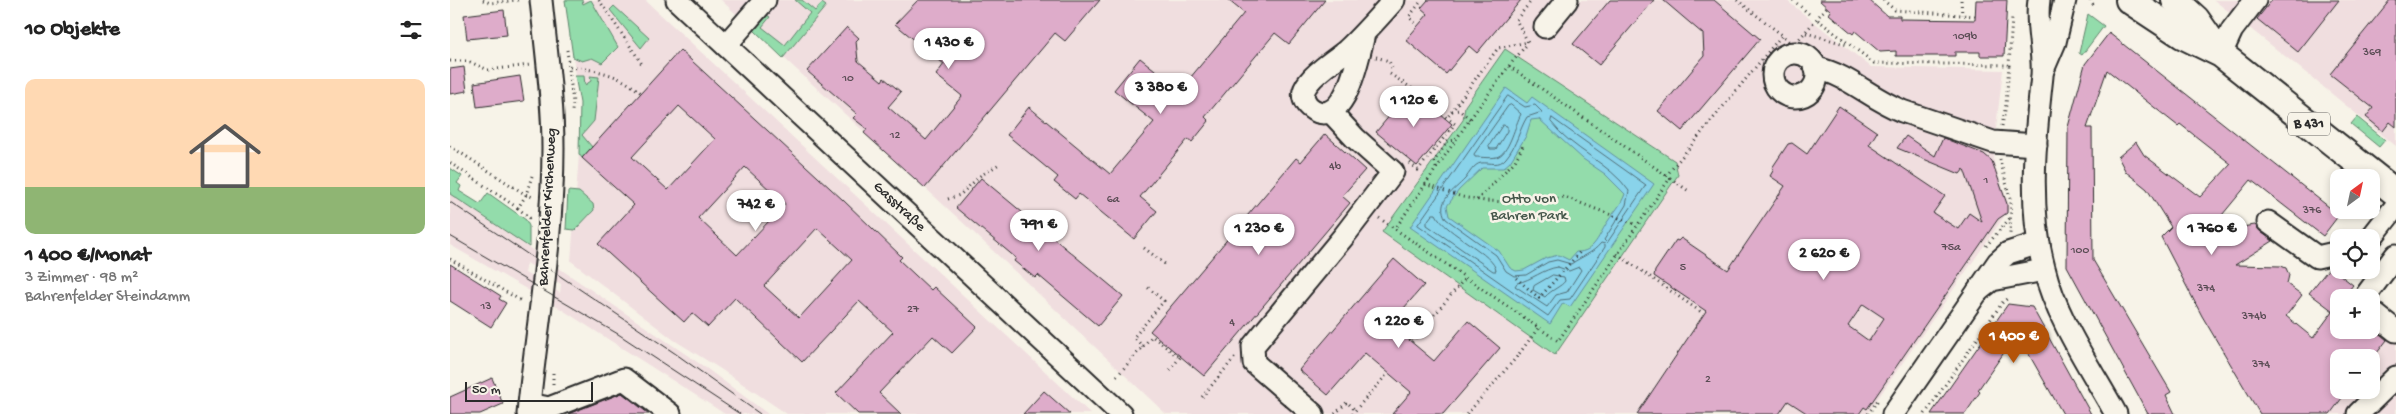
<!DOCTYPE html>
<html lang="de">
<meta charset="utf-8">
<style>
body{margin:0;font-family:"Gochi Hand",sans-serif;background:#f6f6f6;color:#222;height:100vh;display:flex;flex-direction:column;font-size:19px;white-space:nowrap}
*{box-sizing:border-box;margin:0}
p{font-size:16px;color:#767676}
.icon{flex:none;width:28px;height:28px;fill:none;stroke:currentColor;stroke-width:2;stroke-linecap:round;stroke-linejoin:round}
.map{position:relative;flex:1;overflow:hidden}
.side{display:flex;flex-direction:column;background:#fff;width:450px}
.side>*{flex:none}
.needle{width:32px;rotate:33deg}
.tools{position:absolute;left:1880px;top:169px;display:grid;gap:10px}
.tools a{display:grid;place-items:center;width:50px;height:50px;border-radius:10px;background:#fff;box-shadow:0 2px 8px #0003;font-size:25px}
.scale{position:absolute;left:15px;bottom:12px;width:128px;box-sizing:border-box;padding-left:5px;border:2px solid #2b2b2b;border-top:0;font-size:14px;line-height:18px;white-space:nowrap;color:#2b2b2b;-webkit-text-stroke:4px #f7f3e8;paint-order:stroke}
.price{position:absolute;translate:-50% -42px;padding:0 11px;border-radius:18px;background:#fff;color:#222;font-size:16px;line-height:32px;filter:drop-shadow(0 1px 2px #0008)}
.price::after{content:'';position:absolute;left:50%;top:30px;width:15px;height:11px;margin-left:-8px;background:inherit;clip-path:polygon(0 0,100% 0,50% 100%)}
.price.active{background:#b45309;color:#fff}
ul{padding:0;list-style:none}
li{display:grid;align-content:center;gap:10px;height:265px;padding:0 25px}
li+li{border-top:1px solid #e0e0e0}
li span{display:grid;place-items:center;height:155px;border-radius:10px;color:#555}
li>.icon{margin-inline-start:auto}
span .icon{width:90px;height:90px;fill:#fffc;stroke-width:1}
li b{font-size:21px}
h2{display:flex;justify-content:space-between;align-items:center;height:60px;padding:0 25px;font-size:21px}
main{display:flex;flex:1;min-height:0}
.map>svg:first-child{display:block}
</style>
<main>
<section class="side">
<h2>10 Objekte<svg class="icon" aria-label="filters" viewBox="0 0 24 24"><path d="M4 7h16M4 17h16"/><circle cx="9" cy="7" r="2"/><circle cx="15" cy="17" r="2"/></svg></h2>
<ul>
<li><span style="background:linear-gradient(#ffd9b3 70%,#8fb573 0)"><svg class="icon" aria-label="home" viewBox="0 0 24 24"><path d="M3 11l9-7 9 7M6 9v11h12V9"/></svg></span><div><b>1 400 €/Monat</b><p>3 Zimmer · 98 m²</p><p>Bahrenfelder Steindamm</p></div></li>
</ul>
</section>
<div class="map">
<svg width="1946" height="414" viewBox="0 0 1946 414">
<rect width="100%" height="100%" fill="#f7f3e8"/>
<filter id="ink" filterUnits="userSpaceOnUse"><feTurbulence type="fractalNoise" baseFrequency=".02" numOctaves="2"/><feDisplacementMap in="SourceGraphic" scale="10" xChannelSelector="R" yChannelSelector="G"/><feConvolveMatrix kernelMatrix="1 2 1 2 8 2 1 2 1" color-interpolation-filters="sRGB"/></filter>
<g filter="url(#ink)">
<g fill="#f0dedf" fill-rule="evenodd">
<path d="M115 0H195L641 414H337L269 368 224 340 121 261 129 154 130 103Z"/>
<path d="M271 0H1336L1421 67 1553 70 1545 136 1544 163 1560 208 1417 414H716L522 231Z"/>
<path d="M1764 0H1946V146L1845 64Z"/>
<path d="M0 194 256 368 318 414H275L111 309 0 245ZM77 263 111 284 110 293 75 273Z"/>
<path d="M1946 327V414H1880L1898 390H1921V360Z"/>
</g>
<g fill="#93dcab" stroke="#5f846b">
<path d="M115 0H132L133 4 141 0 168 47 152 63 142 58 132 61 123 57Z"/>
<path d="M345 0H352L365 11 372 3 376 6 333 58 304 30 317 15 320 17 312 27 335 45 360 13Z"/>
<path d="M164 6 199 38 191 48 160 10Z"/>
<path d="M1638 14 1654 26 1632 55 1629 53Z"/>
<path d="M1055 49 1225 161 1228 175 1105 355 932 232 1013 120 1015 106Z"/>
<path d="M125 76H134L135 85 141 81 140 76 149 77 144 121 132 135 142 147 132 158 129 154 130 103Z"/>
<path d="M1907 117 1935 140 1929 147 1901 124Z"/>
<path d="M0 168 12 176 7 183 11 186 9 191 30 204 38 193 76 220 79 226V247L0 194Z"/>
<path d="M118 191 129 192 143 204 144 210 125 230 116 229Z"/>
</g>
<path fill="#89d3ea" stroke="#63909e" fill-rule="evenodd" d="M1056 88 1077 103 1082 97 1204 184 1120 307 1113 303 1100 324 960 227ZM1089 119 1133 159 1155 174 1175 194C1171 205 1164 212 1158 221 1149 234 1145 253 1126 252L1119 260 1109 255 1096 258 1074 270 1066 271 1060 268 1049 251 999 216 997 206 1009 190 1032 168H1053L1060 162 1076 136 1081 120Z"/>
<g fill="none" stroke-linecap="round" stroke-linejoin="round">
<g stroke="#516e77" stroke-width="1">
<path d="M1058 96 1075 107 1085 105 1092 112 1077 117C1069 130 1067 145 1056 158 1049 167 1041 162 1031 163 1024 164 1019 174 1015 179 1004 191 985 201 996 219L1046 255 1056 271 1064 276 1076 275 1098 262 1107 260 1121 264C1132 256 1142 254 1151 243L1155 244V247L1120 299 1110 300 1098 316 968 225Z"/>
<path d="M1061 105 1071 114C1065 125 1060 150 1049 156 1044 159 1031 157 1025 157L1024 154 1058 106Z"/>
<path d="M1102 118 1196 185 1157 243 1154 240 1176 205 1179 191C1160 163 1122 150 1101 122Z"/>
<path d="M1053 125 1057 126V131L1046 149H1040L1039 146Z"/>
<path d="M983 214H986C995 234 1045 254 1046 271H1043L977 225V222Z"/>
<path d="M1108 267 1119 271 1129 267 1131 270 1117 292 1106 295 1097 307 1065 286 1067 283C1082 280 1093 269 1108 267Z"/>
<path d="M1103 275 1114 277 1115 281C1112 286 1101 290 1095 297L1083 290 1084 286Z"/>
</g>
</g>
<g fill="#deacca" stroke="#2b2b2b" fill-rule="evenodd">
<path d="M468 0H650L615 41 605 33 475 188 414 133 417 129 403 118 407 114 357 71 397 27 409 38 406 41 408 61 432 81 434 78 451 92 438 107 476 140 512 96 486 75 494 64 445 24Z"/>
<path d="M778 0H875L839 44 825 33 755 117 759 121 742 142 738 139 690 197 707 211 684 239 629 194 625 199 604 182 608 177 557 135 579 107 660 174 704 122 664 90 690 58 730 90 794 13Z"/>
<path d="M978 0H1071L1027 53 1019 46 996 74 956 40 978 14 971 8Z"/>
<path d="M1160 0H1204L1149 65 1123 44Z"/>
<path d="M1213 0H1264L1310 39 1232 131 1208 111 1254 56 1253 34Z"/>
<path d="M1369 0H1419L1437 16H1450V19L1525 20 1526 0H1557L1554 56H1530V52H1505V56H1446V51L1430 52 1405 31 1403 34 1379 14 1381 11Z"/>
<path d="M1822 0H1889L1848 52 1807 19Z"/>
<path d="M1940 0H1946V127L1940 122 1933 131 1916 117 1923 108 1880 74Z"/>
<path d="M54 10 57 35 17 39 14 15Z"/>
<path d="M1659 33 1889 215 1873 236 1801 180 1758 232 1805 225 1811 232 1823 241 1785 265 1831 266 1836 268 1839 275 1837 284 1852 295 1836 316 1863 338 1883 311 1859 293 1880 267 1903 285 1893 298H1889V330H1925L1937 340 1923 358H1889V390H1898L1880 414H1810L1752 316 1711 237 1721 227 1697 189 1676 172 1668 157 1686 142 1694 155 1750 197 1781 164 1730 124 1728 126 1657 70 1637 128H1642L1643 260 1721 392 1716 395 1725 414H1698L1617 266 1618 127 1635 64Z"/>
<path d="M230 50 393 200 452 257 449 260 481 290 484 287 527 327 502 353 483 336 429 393 451 414H408L386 393 443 332 409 301 352 362 285 298 258 327 242 313 234 322 148 244 184 205 132 158ZM229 106 265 139 218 190 182 157ZM295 167 335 204 287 255 248 218ZM367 228 402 260 349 318 314 286Z"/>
<path d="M14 67 17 91 0 94V69Z"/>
<path d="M70 76 74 101 27 107 24 83Z"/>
<path d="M961 90 1002 124 967 166 926 132Z"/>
<path d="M1389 106 1427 132 1419 145 1495 196 1483 213 1508 229 1519 213 1532 222 1514 169 1510 174 1447 148 1456 136 1485 156 1493 138 1534 154 1542 161 1557 204V213L1548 219 1417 409 1414 407 1409 414H1358L1338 401 1329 414H1187L1256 311 1204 276 1205 271 1226 240 1228 241 1231 238 1278 270 1335 186 1320 176 1324 169 1322 168 1338 144 1342 143 1357 154ZM1413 304 1434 318 1419 341 1398 326Z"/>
<path d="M875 134 915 170 892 196 900 203 754 376 700 331 846 158 851 162Z"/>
<path d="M531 178 673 296 648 326 588 275 585 278 564 261 566 258 506 208Z"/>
<path d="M944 259 974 285 940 324 984 361 1018 321 1050 348 993 414H942L961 392 915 353 878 395 849 370Z"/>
<path d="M0 264 51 296 49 299 56 303 41 327 0 301Z"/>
<path d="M1558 304 1582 307 1641 414H1613L1569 337 1553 354 1528 390 1530 392 1515 414H1481Z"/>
<path d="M42 378 53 404 30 414H0V397Z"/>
<path d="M594 391 620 414H573Z"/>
<path d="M172 393 199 414H118Z"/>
</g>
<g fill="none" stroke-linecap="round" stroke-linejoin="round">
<defs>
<g id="minor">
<path d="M227 0 671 414"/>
<path d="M1589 0C1585 25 1594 51 1592 76 1585 138 1578 207 1594 268 1606 318 1641 369 1666 414"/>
<path d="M1095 27 1117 0"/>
<path d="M914 34C909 54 897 121 868 112 862 110 856 105 854 99 852 93 855 87 859 82 869 69 884 61 897 50 914 34 928 18 944 0"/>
<path d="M276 45 315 0"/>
<circle cx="1345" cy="75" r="22"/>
<path d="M1771 54 1782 30 1805 0"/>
<path d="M1366 68C1399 75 1421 99 1452 111L1543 142 1586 145"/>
<path d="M1593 70 1605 42 1615 0"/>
<path d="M1818 222 1867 257 1889 252"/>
<path d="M1921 238 1946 206"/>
<path d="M1528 291 1542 280 1594 270"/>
<path d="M1914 298 1946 255"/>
<path d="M1921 311 1946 331"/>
<path d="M79 404 99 408 174 379 220 414"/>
<path d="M78 414C87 325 103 238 103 148 103 99 96 49 91 0"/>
<path d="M863 414 804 363 803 346 894 236 943 172 905 138 881 112"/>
<path d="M1443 414 1548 262 1558 253 1589 243"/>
<path d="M1908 414 1946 377"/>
</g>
<g id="major">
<path d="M1679 0 1732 35 1771 54 1946 193"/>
<path d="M1725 0 1746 19 1769 52"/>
</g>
</defs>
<use href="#minor" stroke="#2b2b2b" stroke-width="25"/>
<use href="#major" stroke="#2b2b2b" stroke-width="30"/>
<g stroke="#2b2b2b" stroke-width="3" stroke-dasharray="1 4" stroke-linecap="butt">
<path d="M33 0 40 3 68 0"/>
<path d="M149 0 192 64"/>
<path d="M1287 0 1332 35 1350 52"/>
<path d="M1343 0 1359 14"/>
<path d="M1433 0 1445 10 1525 16"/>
<path d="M1511 0 1512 15"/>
<path d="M1640 0 1645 8"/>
<path d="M1368 20 1424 63 1559 65 1562 18"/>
<path d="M965 23 959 17 972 0"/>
<path d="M1356 33 1398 45"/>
<path d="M1343 46 1377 7"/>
<path d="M117 50 123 103 122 111"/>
<path d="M926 57 939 61 942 68"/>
<path d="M0 61H18L38 70 80 65"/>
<path d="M1059 66 1078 43"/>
<path d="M120 67C148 70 169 74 191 93"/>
<path d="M940 74 960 87 997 118 1048 48 1078 42 1066 20 1082 0"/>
<path d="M1002 111 1009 110 1020 119 945 229 1108 341 1220 178 1059 66 1020 119"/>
<path d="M1552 126 1556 105 1559 65"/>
<path d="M0 146 73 193 85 198"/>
<path d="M1550 159 1561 202 1560 234"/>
<path d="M0 163 68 208"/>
<path d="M960 163 968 170 1005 124 997 118"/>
<path d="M986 168 985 160 998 141 1006 140"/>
<path d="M82 176 76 195 68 208 82 220"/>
<path d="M1216 176 1332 35"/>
<path d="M1220 178 1240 192"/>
<path d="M975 184 1012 197 1035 201 1062 202 1115 197 1187 225"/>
<path d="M498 199 510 195 530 176 551 163"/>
<path d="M1027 200 1065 161 1073 146"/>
<path d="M929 218 945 229"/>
<path d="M1536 246 1560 218"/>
<path d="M694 248 715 264"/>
<path d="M1167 254 1251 312"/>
<path d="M0 259 73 302"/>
<path d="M1066 278 1089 298 1130 252"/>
<path d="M962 342 1016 277"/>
<path d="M693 347 684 337 714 301 696 286"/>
<path d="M720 370 731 356"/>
<path d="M103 373V386"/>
<path d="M667 376 702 336 730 358"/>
<path d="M752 397 785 357"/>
<path d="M885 414 897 402 905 410"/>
<path d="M902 414 938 373"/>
<path d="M1017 414 1066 358 1089 327"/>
<path d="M1418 414 1428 400"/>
<path d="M1475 414 1552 303 1559 297"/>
</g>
<use href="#minor" stroke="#f7f3e8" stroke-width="21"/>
<use href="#major" stroke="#f7f3e8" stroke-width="26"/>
<g stroke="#2b2b2b" stroke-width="1">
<path d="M0 202 226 354 310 414"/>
<path d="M0 236 168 334 290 414"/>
</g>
</g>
</g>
<g text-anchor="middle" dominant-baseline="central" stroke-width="5" stroke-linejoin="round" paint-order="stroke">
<g font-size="12" fill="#584b53">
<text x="1515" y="37">109b</text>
<text x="1922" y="53">369</text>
<text x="398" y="79">10</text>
<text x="445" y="136">12</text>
<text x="885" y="167">4b</text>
<text x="1536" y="181">1</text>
<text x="663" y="200">6a</text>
<text x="1862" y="211">376</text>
<text x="1501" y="248">75a</text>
<text x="1630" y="251">100</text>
<text x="1233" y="268">5</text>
<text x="1756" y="289">374</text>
<text x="36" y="307">13</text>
<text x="463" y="310">27</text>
<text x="1804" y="317">374b</text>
<text x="782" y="323">4</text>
<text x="1811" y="365">374</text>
<text x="1258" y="380">2</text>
</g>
<rect fill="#f7f3e8" stroke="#686764" stroke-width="1" x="1838" y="112.5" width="42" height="23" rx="4"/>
<g font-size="14" font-weight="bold" fill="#2b2b2b">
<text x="1859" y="124">B 431</text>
</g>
<g font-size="15" fill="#45574b" stroke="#f7f3e8">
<text x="1079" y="199">Otto von<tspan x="1079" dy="17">Bahren Park</tspan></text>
</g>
<g font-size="15" fill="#2b2b2b" stroke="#f7f3e8">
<text transform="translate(98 207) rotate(-87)">Bahrenfelder Kirchenweg</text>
<text transform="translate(449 207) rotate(43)">Gasstraße</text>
</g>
</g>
</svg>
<div class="tools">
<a><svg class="needle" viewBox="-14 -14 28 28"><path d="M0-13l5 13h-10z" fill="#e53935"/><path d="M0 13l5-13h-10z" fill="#767676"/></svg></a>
<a><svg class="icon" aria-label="locate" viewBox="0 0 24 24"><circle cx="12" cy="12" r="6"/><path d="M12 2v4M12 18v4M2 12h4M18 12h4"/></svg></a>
<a>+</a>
<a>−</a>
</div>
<div class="scale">50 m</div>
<b class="price" style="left:499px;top:70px">1 430 €</b>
<b class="price" style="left:711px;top:115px">3 380 €</b>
<b class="price" style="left:964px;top:128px">1 120 €</b>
<b class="price" style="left:306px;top:232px">742 €</b>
<b class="price" style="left:589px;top:252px">791 €</b>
<b class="price" style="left:809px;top:256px">1 230 €</b>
<b class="price" style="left:1762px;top:256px">1 760 €</b>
<b class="price" style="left:1374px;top:281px">2 620 €</b>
<b class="price" style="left:949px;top:349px">1 220 €</b>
<b class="price active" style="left:1564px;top:364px">1 400 €</b>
</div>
</main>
